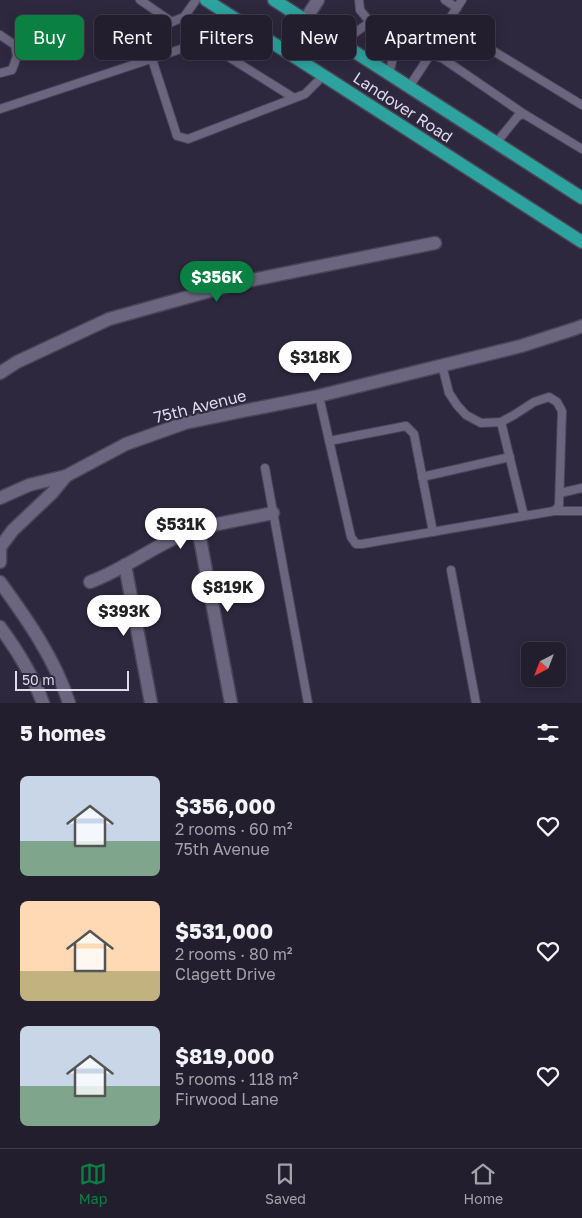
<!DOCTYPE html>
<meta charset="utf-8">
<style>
body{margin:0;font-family:"Golos Text",sans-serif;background:#2e2b3a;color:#f1f3f6;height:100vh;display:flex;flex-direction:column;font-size:19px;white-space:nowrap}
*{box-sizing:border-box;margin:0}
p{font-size:16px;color:#a2a2aa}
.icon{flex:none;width:28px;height:28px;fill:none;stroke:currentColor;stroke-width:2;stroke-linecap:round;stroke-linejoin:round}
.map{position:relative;height:703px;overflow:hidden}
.side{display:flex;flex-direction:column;background:#221e2e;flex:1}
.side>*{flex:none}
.top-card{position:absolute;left:15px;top:15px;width:552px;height:45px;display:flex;gap:10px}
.needle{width:32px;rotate:222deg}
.controls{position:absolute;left:521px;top:642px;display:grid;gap:10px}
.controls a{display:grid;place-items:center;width:45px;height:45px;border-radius:8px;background:#221e2e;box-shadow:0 2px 12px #0003,0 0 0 1px #3f3c4a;font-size:25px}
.scale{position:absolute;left:15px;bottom:12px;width:114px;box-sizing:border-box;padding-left:5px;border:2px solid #dedbea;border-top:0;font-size:14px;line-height:18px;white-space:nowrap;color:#dedbea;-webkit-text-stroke:4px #2e283e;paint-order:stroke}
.price{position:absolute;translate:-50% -42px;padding:0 11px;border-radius:18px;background:#fff;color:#222;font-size:16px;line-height:32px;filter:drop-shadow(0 1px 2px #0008)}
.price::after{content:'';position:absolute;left:50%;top:30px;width:15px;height:11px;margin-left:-8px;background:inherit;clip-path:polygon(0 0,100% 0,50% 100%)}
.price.current{background:#0b8043;color:#fff}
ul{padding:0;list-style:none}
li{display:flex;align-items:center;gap:15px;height:125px;padding:0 20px}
li span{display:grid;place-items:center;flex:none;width:140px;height:100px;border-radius:8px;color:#555}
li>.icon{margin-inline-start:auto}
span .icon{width:60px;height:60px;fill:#fffc;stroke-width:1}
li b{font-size:21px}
h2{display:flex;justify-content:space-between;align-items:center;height:60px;padding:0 20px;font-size:21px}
.chip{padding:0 18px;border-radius:8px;background:#221e2e;box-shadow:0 2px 12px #0003,0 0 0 1px #3f3c4a;font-size:18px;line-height:45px}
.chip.current{background:#0b8043;color:#fff}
.tab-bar{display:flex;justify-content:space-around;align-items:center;height:70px;border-top:1px solid #3f3c4a;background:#221e2e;font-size:14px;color:#a2a2aa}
.tab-bar a{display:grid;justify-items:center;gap:2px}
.tab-bar .current{color:#0b8043}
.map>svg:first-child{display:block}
</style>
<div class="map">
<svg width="582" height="703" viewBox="0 0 582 703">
<rect width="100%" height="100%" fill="#2e283e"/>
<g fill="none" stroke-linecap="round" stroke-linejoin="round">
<defs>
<g id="service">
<path d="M140 0 172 22"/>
<path d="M359 0 360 10 370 22 430 55 442 58 524 114"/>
<path d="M445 0 457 8"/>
<path d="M450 18 454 27 582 105"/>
<path d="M0 35 15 45 17 56 12 70 0 73"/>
<path d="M127 40 184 17 196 0"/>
<path d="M341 43 370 22"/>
<path d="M152 59 177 136 188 139 305 94 324 75"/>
<path d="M389 74 398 37"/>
<path d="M409 87 430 55 450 18 462 0"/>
<path d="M0 109 193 45 208 44 294 98"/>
<path d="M496 143 518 116 524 114 582 149"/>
<path d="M319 396 351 537 356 544H362L554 511 559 506 562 411 557 402 549 397 534 402 514 415 501 422 481 423 466 415 457 405 449 393 442 365"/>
<path d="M501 422 524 516"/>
<path d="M329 441 406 426 414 434 433 532"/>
<path d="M265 468 308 703"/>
<path d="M422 477 510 457"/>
<path d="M560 493 582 488"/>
<path d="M554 511H582"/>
<path d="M451 570 476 703"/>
</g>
<g id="minor">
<path d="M0 373 17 362 109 319 242 282 435 243"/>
<path d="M198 528 231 703"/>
<path d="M125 565 151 703"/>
<path d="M0 582C27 619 55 659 69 703"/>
<path d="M90 582C128 568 160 541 198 528L273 513"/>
<path d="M0 627C17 650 33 676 43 703"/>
</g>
<g id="tertiary">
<path d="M305 20 318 0"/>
<path d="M0 498 29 485 66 476 126 444 185 423 238 412 314 397 521 346 574 329 582 326"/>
<path d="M0 545V562"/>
<path d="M1 546 13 530 52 493 66 476"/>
</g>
<g id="primary">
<path d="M206 0 582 242"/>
<path d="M274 0 582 198"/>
</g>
</defs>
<use href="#service" stroke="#4a4557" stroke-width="10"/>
<use href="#minor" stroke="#4a4557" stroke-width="15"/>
<use href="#tertiary" stroke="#4a4557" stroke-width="15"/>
<use href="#primary" stroke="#4a4557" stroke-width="15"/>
<use href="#service" stroke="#6b657f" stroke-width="8"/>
<use href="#minor" stroke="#6b657f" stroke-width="12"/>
<use href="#tertiary" stroke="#6b657f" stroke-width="12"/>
<use href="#primary" stroke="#2da39f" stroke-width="12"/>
</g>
<g text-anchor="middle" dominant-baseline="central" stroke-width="4" stroke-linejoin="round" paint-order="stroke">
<g font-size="16" fill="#dedbea" stroke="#2e283e">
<text transform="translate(403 107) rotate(33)">Landover Road</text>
<text transform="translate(200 406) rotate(-14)">75th Avenue</text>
</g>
</g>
</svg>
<div class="controls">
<a><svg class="needle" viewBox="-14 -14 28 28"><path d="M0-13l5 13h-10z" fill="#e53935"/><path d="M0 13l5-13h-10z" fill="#a2a2aa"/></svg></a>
</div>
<div class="scale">50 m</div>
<b class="price current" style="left:217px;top:303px">$356K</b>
<b class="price" style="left:315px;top:383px">$318K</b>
<b class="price" style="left:181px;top:550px">$531K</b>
<b class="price" style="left:228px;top:613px">$819K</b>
<b class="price" style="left:124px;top:637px">$393K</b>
<div class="top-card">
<a class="chip current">Buy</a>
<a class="chip">Rent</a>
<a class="chip">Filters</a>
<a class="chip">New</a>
<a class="chip">Apartment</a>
</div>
</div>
<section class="side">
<h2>5 homes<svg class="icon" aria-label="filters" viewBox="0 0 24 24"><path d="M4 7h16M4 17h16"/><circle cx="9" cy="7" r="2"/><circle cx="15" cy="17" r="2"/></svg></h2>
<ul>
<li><span style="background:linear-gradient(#c9d6e8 65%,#7fa58c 0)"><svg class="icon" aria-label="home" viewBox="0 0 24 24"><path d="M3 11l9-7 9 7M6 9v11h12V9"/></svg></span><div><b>$356,000</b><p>2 rooms · 60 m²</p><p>75th Avenue</p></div><svg class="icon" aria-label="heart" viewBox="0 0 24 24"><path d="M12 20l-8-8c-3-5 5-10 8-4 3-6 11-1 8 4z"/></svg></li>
<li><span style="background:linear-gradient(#ffd9b3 70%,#c2b280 0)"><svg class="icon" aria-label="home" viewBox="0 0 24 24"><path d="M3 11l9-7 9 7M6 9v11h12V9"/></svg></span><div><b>$531,000</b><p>2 rooms · 80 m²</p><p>Clagett Drive</p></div><svg class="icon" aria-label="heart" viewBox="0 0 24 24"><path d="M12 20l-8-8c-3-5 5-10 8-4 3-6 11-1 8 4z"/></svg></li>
<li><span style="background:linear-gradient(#c9d6e8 60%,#7fa58c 0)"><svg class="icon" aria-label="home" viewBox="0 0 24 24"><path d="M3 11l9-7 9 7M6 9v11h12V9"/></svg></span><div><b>$819,000</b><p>5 rooms · 118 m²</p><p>Firwood Lane</p></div><svg class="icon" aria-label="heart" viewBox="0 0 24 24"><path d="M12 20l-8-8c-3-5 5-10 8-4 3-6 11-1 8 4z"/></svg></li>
</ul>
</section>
<nav class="tab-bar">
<a class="current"><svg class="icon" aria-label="map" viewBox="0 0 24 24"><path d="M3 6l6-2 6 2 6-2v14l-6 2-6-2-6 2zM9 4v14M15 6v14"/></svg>Map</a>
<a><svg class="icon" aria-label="saved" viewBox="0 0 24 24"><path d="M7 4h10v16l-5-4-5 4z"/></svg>Saved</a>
<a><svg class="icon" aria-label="home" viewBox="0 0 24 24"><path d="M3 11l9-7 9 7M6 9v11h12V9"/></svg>Home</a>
</nav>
